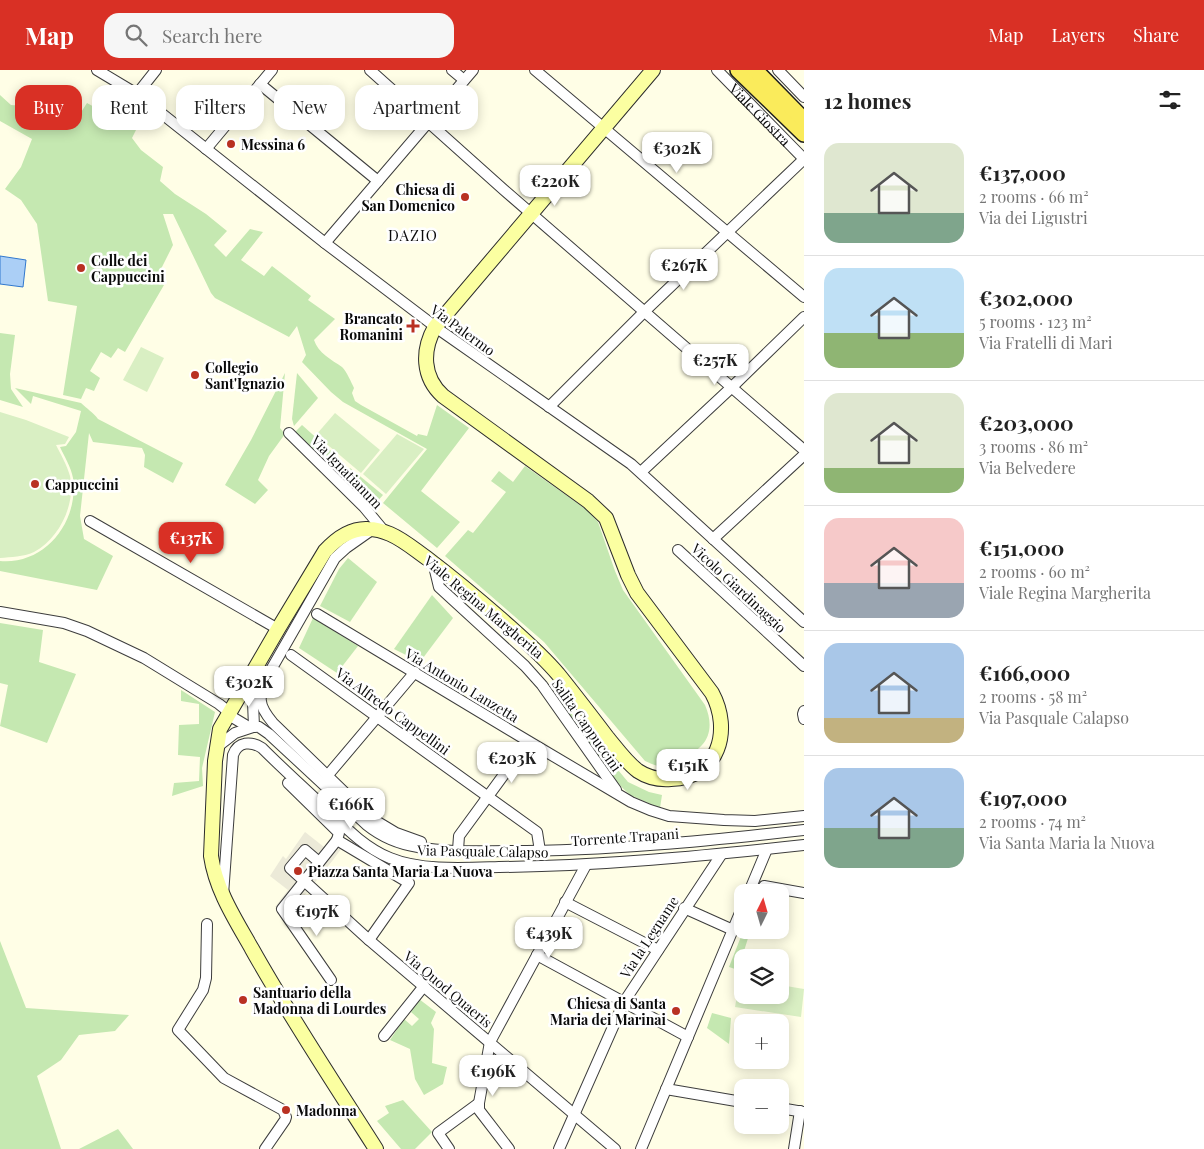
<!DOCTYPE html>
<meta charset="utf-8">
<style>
body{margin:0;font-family:"Playfair Display",serif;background:#f6f6f6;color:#222;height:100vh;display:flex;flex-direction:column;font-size:19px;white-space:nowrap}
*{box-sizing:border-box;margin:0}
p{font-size:16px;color:#767676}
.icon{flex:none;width:28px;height:28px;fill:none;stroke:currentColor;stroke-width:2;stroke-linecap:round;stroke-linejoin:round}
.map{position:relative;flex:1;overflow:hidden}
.drawer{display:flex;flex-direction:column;background:#fff;width:400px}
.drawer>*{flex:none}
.guide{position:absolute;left:15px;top:15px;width:475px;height:45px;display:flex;gap:10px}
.needle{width:32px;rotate:5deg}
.buttons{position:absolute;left:734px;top:814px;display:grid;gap:10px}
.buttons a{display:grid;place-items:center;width:55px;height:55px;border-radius:10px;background:#fff;box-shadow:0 2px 12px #0003;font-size:25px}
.price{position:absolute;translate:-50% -42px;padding:0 11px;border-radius:10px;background:#fff;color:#222;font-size:16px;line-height:32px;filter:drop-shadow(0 1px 2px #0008)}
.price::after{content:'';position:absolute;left:50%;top:30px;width:15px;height:11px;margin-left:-8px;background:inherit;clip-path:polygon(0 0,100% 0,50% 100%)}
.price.active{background:#d93025;color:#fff}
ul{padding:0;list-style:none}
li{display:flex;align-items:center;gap:15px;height:125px;padding:0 20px}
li+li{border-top:1px solid #e0e0e0}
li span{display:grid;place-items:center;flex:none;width:140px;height:100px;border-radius:15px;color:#555}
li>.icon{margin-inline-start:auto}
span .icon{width:60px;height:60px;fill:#fffc;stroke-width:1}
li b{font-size:21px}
h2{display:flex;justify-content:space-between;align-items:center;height:60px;padding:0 20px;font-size:21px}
.pill{padding:0 18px;border-radius:15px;background:#fff;box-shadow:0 2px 12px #0003;font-size:18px;line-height:45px}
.pill.active{background:#d93025;color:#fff}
header{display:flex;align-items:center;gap:30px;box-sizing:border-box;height:70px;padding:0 25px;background:#d93025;color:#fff}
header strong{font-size:24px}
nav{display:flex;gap:28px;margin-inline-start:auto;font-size:18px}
.search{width:350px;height:45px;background:#f6f6f6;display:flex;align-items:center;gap:12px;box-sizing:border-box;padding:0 18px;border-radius:15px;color:#767676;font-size:19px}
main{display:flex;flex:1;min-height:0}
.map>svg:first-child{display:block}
</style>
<header>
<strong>Map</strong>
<div class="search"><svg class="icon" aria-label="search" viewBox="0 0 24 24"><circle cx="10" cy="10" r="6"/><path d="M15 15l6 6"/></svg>Search here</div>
<nav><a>Map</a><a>Layers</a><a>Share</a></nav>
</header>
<main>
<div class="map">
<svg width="804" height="1079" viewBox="0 0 804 1079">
<rect width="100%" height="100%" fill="#fffee6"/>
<g fill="#c5e8b1">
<path d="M0 25 11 35 25 36 50 51 57 36 78 47 87 33 136 60 132 68 141 80 163 97 160 111 175 124 206 144 227 161 214 175 226 187 250 159 263 162 241 190 264 206 272 196 311 226 308 230 335 249 314 270C318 283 332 290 342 297 347 302 351 312 354 318L352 323 355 331 361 335 417 366 418 364 427 366 437 335 469 358 421 421 460 452 437 478 383 433 427 379 343 332 331 322 302 292 306 285 297 256 289 267 215 228 211 223 173 144H163L173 175 155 211 164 215 125 282 118 278 111 288 101 282 90 301 100 308 94 321 86 318 81 329 63 325 77 236 48 231 37 154 21 130 5 119 21 97 32 69 0 51Z"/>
<path d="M0 263 15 265 10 304 11 319 23 337 0 330Z"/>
<path d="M285 303 280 358 285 364 269 386 258 410 268 420 255 434 225 415 251 370Z"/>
<path d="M297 303 318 328 294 356 292 349Z"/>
<path d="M15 318 81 333C87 339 93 342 98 349L183 393 173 413 144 397 145 385 142 378 93 372 89 363 80 446 84 469 113 486 97 520 0 501V491C45 495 79 452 73 408 71 397 64 386 60 377L66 376 76 362 81 341 33 326 31 334Z"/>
<path d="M302 355 340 389 332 396 295 362Z"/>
<path d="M525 396 587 440 598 452 615 501 623 520 705 635C716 660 707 680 681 687L686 697C670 700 660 698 645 691L544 572 445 486 468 460 473 463 506 422 491 411 499 401 513 412Z"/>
<path d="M350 398 383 425 375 434 342 406Z"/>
<path d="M348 488 377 512 350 552 320 536 339 499Z"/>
<path d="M432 525 453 548 420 592 394 579Z"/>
<path d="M313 548 358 576 337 603 299 578Z"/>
<path d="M0 553 43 560 39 592 76 604 47 673 0 656 8 615 0 613Z"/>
<path d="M181 620 215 642 202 698 203 716 172 726 174 713 199 711 200 687 178 685 179 655 199 654V634L181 631Z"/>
<path d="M556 625 628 712 649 722 662 725 660 738 630 725 609 705Z"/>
<path d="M742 864 749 865 738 900 729 897Z"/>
<path d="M0 871 26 938 129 945 115 961 79 965 61 990 37 1006 61 1079H0Z"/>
<path d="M419 929 436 942 431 953 434 959 432 993 447 997 443 1014 424 1025 415 1009 410 979 390 970 404 949 412 956 419 949 411 942Z"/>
<path d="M712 943 731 948 729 974 707 958Z"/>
<path d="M403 1030 432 1062 415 1079H401L377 1051 389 1043 385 1036Z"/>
<path d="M118 1059 133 1079H78H79Z"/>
</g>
<g fill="#d9efc3">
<path d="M141 277 164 288 147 322 123 310Z"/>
<path d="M0 342 26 350 69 367 65 374 56 375C61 385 67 395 70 406 76 434 59 469 34 482 23 487 11 487 0 488Z"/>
<path d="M335 343 380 380 361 403 316 365Z"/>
<path d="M397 364 424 379 386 424 363 404Z"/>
<path d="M740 908 742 909V925H780V915L804 919 801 947 735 937Z"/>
</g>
<path fill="#ecead8" d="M336 760 344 775 333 790 292 841 275 837 288 820 270 806 283 786 286 789 305 762 324 777Z"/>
<path fill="#abcff6" stroke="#3178ce" d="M0 186 26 190 23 217 0 214Z"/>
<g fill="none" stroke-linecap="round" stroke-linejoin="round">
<defs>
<g id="minor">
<path d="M97 0 137 24 325 173 441 261 631 394 804 552"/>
<path d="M370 0 504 120 804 380"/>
<path d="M452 0 464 10"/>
<path d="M535 0 804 227"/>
<path id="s1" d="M717 0 804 89"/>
<path d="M778 0 804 27"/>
<path d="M260 14 378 111"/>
<path d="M137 24 156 0"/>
<path d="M206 79 272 0"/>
<path d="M325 173 473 0"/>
<path d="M549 337 645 241 804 89"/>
<path d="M289 363 364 437 384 461"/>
<path d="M641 402 732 317 804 247"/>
<path d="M90 451 278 559"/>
<path d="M373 459 346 478 335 488 268 605C258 627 257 634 273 653L371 748 396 763 421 772"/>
<path d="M713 469 804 385"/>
<path d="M678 480 804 596"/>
<path d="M433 492 439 517 525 596 542 615 616 720"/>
<path d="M0 542 64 553 87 561 144 588 219 634 229 642 232 647 247 656 259 657 269 664 367 755C382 767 399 774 418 777 447 783 479 781 509 781 607 781 706 771 804 760"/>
<path d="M317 544 528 671 631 732 650 740 669 746 724 750 755 751 804 746"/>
<path d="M291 585 537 762 540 781"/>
<path d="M252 607 254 657"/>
<path d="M804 641 803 644 804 649"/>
<path d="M217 677 235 663 253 657"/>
<path d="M328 705 415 602"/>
<path d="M288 713 339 763 337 770 409 813 369 870"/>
<path d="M458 780 459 766 516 688"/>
<path d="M319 792 305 780 290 798 369 870 615 1079"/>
<path d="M764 816 804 823"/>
<path d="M749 822 767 779"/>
<path d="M223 825 233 685C238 671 251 671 262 678 282 698 302 716 322 735 343 755 363 777 390 788 421 801 466 798 499 797 601 796 702 786 804 775"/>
<path d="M565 832 658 880"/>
<path d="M684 838 733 860"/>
<path d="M207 854 206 908 203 920 178 960 224 1008 283 1040 286 1047 285 1050 265 1079"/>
<path d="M537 885 688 967"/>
<path d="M331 910 282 839 337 770"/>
<path d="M384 966 424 916"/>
<path d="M666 1019 742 1032"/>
<path d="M780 1038 804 1042"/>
<path d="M449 1079 438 1063 479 1033"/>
<path d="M509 1079 479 1040V1033L490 972 586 795"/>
<path d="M559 1079 624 932 721 785"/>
<path d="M641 1079 742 838"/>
<path d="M794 1079 800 1041"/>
</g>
<path id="secondary" d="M376 1079C334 1013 290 947 252 879 235 849 216 820 211 786L215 691 220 659 278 559 325 481C336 469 351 458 368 459 375 459 383 461 390 464 404 470 415 480 428 489 453 508 477 528 501 549 521 567 541 584 558 604 575 625 591 646 607 667 617 679 626 692 638 701 647 707 659 710 671 709 719 708 732 660 712 623L637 523 628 505 606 448 588 431 443 326C422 307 422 280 435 257L653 0"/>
<g id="primary">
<path d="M738 0 804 64"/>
<path d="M755 0 803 49"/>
</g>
</defs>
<use href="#minor" stroke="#3d3d3d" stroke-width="12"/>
<use href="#secondary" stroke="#2c2c2c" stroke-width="16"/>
<use href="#primary" stroke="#1b1b1b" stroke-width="18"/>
<use href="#minor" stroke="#fff" stroke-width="10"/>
<use href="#secondary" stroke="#fbffa1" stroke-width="14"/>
<use href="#primary" stroke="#faeb5b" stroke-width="15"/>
</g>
<g fill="#b93122" stroke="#fff" stroke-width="2">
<circle cx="231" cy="74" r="5"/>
<circle cx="465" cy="127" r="5"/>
<circle cx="81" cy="198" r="5"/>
<path d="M410.5 248.5h5v5h5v5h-5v5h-5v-5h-5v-5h5z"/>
<circle cx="195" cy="305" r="5"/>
<circle cx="35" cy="414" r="5"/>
<circle cx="298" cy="801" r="5"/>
<circle cx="243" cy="930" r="5"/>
<circle cx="676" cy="941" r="5"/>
<circle cx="286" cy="1040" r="5"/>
</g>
<g text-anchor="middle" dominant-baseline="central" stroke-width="5" stroke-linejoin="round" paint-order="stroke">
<g font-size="14" fill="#0a0a0a" stroke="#fff">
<text stroke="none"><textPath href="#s1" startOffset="62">Viale Giostra</textPath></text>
<text transform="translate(463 260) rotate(36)">Via Palermo</text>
<text transform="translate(347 402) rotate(46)">Via Ignatianum</text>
<text transform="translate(739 518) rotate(43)">Vicolo Giardinaggio</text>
<text transform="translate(484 537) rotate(40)">Viale Regina Margherita</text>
<text transform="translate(462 615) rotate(31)">Via Antonio Lanzetta</text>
<text transform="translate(393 641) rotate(36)">Via Alfredo Cappellini</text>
<text transform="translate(587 655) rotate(55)">Salita Cappuccini</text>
<text transform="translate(625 767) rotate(-4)">Torrente Trapani</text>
<text transform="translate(483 781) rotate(1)">Via Pasquale Calapso</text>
<text transform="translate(649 867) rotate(-57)">Via la Legname</text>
<text transform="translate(448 919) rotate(40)">Via Quod Quaeris</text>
</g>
<g font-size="14" font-weight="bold" fill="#0a0a0a" stroke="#fff" text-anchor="start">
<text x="241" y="74">Messina 6</text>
<text x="455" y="119" text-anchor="end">Chiesa di<tspan x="455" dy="16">San Domenico</tspan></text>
<text x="91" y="190">Colle dei<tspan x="91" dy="16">Cappuccini</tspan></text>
<text x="403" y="248" text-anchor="end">Brancato<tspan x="403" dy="16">Romanini</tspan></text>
<text x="205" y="297">Collegio<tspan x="205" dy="16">Sant'Ignazio</tspan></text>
<text x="45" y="414">Cappuccini</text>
<text x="308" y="801">Piazza Santa Maria La Nuova</text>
<text x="253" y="922">Santuario della<tspan x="253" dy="16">Madonna di Lourdes</tspan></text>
<text x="666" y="933" text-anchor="end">Chiesa di Santa<tspan x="666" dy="16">Maria dei Marinai</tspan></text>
<text x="296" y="1040">Madonna</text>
</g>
<g font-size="15" letter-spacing="1" fill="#0a0a0a" stroke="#fff">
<text x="413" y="165">DAZIO</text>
</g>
</g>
</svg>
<div class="buttons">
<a><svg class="needle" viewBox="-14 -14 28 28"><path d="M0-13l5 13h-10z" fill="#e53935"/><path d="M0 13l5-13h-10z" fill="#767676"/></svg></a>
<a><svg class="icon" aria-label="layers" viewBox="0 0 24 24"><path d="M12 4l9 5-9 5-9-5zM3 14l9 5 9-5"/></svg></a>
<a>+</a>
<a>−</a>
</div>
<b class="price" style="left:677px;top:104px">€302K</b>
<b class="price" style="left:555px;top:137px">€220K</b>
<b class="price" style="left:684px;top:221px">€267K</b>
<b class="price" style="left:715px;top:316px">€257K</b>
<b class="price active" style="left:191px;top:494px">€137K</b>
<b class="price" style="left:249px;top:638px">€302K</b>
<b class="price" style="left:512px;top:714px">€203K</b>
<b class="price" style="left:688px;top:721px">€151K</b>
<b class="price" style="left:351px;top:760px">€166K</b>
<b class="price" style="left:317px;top:867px">€197K</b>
<b class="price" style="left:549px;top:889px">€439K</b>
<b class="price" style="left:493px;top:1027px">€196K</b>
<div class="guide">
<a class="pill active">Buy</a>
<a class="pill">Rent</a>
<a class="pill">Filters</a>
<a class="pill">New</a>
<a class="pill">Apartment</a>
</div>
</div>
<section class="drawer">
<h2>12 homes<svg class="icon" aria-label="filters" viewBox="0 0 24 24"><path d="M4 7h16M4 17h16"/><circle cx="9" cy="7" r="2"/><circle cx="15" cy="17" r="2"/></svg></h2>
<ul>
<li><span style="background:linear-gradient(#dfe7d0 70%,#7fa58c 0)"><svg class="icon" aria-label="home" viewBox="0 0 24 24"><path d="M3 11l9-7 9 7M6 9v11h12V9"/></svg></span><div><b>€137,000</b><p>2 rooms · 66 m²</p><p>Via dei Ligustri</p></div></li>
<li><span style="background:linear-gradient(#bfe0f5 65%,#8fb573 0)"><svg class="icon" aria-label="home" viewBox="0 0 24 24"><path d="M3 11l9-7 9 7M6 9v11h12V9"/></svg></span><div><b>€302,000</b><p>5 rooms · 123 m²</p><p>Via Fratelli di Mari</p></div></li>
<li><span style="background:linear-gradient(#dfe7d0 75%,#8fb573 0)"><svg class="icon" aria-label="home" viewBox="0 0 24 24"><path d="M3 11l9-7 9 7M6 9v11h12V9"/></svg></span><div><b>€203,000</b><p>3 rooms · 86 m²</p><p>Via Belvedere</p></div></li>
<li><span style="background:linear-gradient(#f6c9c9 65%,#9aa5b1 0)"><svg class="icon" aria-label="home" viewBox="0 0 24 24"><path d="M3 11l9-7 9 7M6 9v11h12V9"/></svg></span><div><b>€151,000</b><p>2 rooms · 60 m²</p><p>Viale Regina Margherita</p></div></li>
<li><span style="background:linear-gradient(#a9c7e8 75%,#c2b280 0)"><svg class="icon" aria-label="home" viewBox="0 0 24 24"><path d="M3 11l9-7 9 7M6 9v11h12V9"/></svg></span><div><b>€166,000</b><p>2 rooms · 58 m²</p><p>Via Pasquale Calapso</p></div></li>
<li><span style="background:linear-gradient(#a9c7e8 60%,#7fa58c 0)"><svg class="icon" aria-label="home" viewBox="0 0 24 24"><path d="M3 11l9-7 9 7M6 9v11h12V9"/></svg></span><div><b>€197,000</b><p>2 rooms · 74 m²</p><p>Via Santa Maria la Nuova</p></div></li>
</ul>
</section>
</main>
